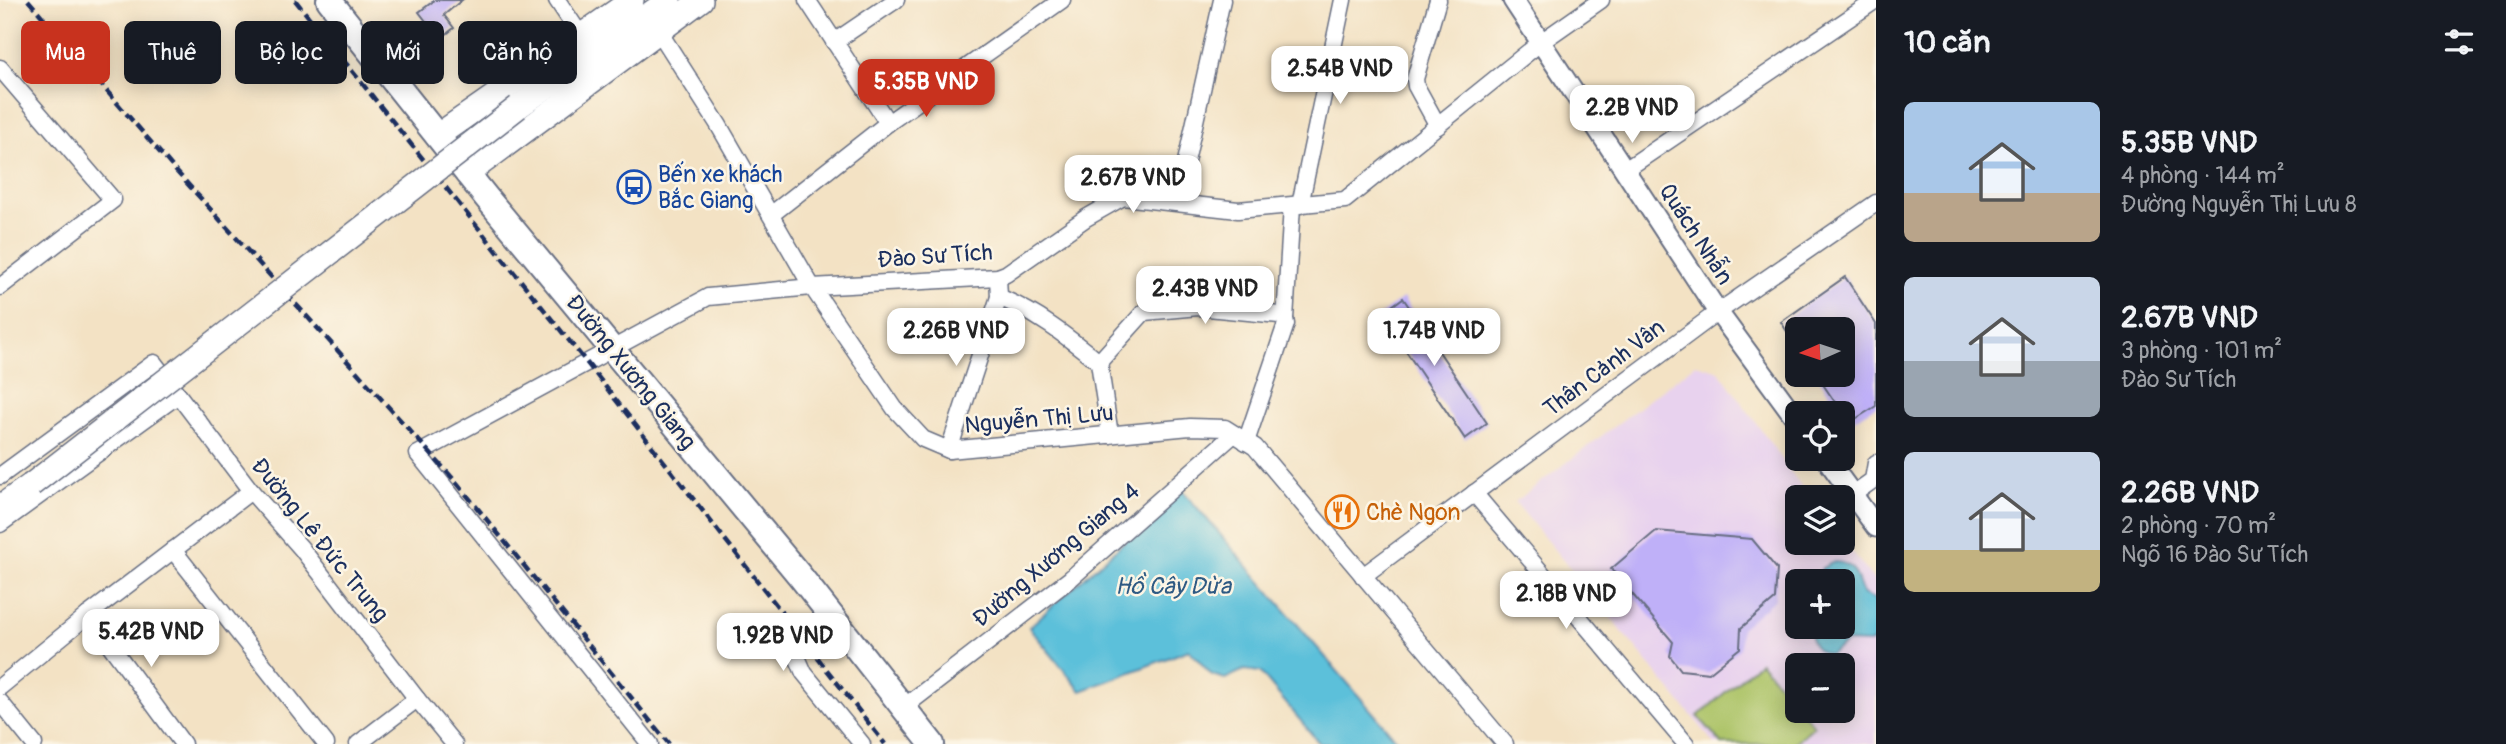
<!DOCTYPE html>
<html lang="vi">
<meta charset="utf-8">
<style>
body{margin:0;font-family:Pangolin,sans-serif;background:#242831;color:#f1f3f6;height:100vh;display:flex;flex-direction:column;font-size:26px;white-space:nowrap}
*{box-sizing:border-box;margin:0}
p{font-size:23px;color:#9ea1a6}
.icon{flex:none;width:38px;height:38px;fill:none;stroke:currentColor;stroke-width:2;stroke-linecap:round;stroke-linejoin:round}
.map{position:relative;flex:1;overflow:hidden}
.side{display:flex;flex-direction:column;background:#171b24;width:630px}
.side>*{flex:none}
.guide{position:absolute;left:21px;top:21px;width:665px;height:63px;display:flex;gap:14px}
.needle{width:46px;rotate:267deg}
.controls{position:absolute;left:1785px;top:317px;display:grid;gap:14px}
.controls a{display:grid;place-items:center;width:70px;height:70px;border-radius:10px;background:#171b24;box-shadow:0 4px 18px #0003;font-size:35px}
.price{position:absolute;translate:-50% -60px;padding:0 16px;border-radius:14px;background:#fff;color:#222;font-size:23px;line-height:46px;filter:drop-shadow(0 2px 4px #0008)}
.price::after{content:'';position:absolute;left:50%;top:42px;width:21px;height:16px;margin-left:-10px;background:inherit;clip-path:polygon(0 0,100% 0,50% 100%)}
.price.selected{background:#c8321e;color:#fff}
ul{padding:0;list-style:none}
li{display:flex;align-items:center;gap:21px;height:175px;padding:0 28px}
li span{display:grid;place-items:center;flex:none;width:196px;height:140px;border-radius:10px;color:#555}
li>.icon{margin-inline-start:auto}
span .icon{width:84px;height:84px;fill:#fffc;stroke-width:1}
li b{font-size:30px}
h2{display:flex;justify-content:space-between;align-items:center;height:84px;padding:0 28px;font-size:30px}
.pill{padding:0 24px;border-radius:10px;background:#171b24;box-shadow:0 4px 18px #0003;font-size:24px;line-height:63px}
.pill.selected{background:#c8321e;color:#fff}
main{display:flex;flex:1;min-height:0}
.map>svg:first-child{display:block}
</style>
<main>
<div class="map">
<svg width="1876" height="744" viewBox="0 0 1876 744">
<rect width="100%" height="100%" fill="#fcf5e5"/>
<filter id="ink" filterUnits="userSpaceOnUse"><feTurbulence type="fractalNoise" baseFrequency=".0143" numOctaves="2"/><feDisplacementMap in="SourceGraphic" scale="14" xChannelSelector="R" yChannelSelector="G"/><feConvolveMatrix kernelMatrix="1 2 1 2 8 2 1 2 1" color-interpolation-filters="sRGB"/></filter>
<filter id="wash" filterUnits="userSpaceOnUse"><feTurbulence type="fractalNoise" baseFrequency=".00686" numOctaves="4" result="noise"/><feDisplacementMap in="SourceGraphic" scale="28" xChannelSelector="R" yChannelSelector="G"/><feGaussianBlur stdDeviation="1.57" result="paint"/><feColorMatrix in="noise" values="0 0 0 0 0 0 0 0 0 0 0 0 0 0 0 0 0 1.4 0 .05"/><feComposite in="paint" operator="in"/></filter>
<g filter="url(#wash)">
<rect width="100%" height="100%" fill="#f3e2c4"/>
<path fill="#e8d2ee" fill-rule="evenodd" d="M1696 364 1719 371 1809 497H1797V542H1843V540L1876 583V744H1715L1515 502ZM1797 581H1843V626H1797ZM1797 665H1843V710H1797Z"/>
<path fill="#adc469" stroke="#647a64" stroke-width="2" d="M1760 662 1797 705V710L1802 711 1814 726 1793 744H1722L1698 716Z"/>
<g fill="#5cc0da" stroke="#3c789c" stroke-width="2">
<path d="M1182 490 1400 744H1320L1260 672 1244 670 1225 679 1212 675 1189 650 1081 691 1029 627Z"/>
<path d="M1834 562C1857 563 1855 577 1863 594L1876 600V640L1869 643 1847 642 1830 654C1815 652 1807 641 1813 627L1843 626V581H1817L1822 568Z"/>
</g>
<g id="blocks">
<g fill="#bfb0f8">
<path d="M435 0H462L444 15 454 28 440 39 419 12Z"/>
<path d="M1845 277 1876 324V406L1849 423 1816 374H1843V329H1797V347L1781 322Z"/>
<path d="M1403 298 1487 423 1465 439 1381 314Z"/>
<path d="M1656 531 1752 539 1777 569 1775 599 1741 628 1740 648 1709 673 1681 670 1670 656 1673 642 1611 569Z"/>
</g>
</g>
</g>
<g filter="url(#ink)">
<use href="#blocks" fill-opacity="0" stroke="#676e82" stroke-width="2"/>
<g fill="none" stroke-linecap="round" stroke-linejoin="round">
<defs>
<g id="minor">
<path d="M557 0 581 36"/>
<path d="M807 0 888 123"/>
<path d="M658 30 718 124 812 287 895 409 923 439 949 450 1190 427 1225 428 1255 447 1505 744"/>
<path d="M834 42 896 0"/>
<path d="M0 68 113 200 0 287"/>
<path d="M1438 126 1416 86 1415 79 1438 0"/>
<path d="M1625 170 1876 0"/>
<path d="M1177 202 1222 0"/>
<path d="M1300 205 1343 0"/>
<path d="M772 214 888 123 1062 0"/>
<path d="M999 297C1039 314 1065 335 1099 362"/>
<path d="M1285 319 1292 206"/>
<path d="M1110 435 1099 362 1144 312 1198 307 1279 315 1285 319 1286 324 1246 442"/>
<path d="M949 450 999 297 998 277"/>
<path d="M0 476 154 363 251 491 301 548 417 699 454 744"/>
<path d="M1474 493 1686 744"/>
<path d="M1852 495 1873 480 1876 463"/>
<path d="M0 524 178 395"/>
<path d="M173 550 326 744"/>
<path d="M1363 576 1718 312 1876 203"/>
<path d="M88 615 183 744"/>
<path d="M839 626 800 635 794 650 804 673 862 744"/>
<path d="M0 687 88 615 251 491"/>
<path d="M0 702 34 744"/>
<path d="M904 707 1070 579 1234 434"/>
<path d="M358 744 417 699"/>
<path d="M650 744 418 454 708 297 812 287 998 277 1006 274 1086 218 1123 197 1238 210 1345 200 1541 42 1601 0"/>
</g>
<g id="tertiary">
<path d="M1513 0 1718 312 1797 420"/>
<path d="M1826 458 1876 527"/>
</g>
<g id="secondary">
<path d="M518 107 669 0"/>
<path d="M437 136 632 0"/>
<path d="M467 174 701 0"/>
<path d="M0 507 31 485"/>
</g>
<path id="primary" d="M329 0 486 197 800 576 932 744"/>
</defs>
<use href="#minor" stroke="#676e82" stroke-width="19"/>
<use href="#tertiary" stroke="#676e82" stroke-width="23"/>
<use href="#secondary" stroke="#676e82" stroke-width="26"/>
<use href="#primary" stroke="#676e82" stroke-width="28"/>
<use href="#minor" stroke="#fff" stroke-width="16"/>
<use href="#tertiary" stroke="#fff" stroke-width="19"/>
<use href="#secondary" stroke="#fff" stroke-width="23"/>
<use href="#primary" stroke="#fff" stroke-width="24"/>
<g stroke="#1b2f5e" stroke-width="4.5" stroke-dasharray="10 5" stroke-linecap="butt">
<path d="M28 0 176 171 457 483 669 744"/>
<path d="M295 0 587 363 885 744"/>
</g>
<defs>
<path id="secondary-bridge" d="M31 485 518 107"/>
</defs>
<use href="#secondary-bridge" stroke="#676e82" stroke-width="26" stroke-linecap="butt"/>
<use href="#secondary-bridge" stroke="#fff" stroke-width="23"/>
</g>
</g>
<defs>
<symbol id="bus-ring" viewBox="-11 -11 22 22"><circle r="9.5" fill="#fcf5e5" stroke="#1a4fb4" stroke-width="1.5"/><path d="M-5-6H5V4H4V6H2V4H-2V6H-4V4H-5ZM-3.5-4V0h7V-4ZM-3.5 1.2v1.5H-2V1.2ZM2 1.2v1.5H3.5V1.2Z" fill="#1a4fb4"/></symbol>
<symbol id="restaurant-ring" viewBox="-11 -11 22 22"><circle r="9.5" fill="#fcf5e5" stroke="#e8710a" stroke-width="1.5"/><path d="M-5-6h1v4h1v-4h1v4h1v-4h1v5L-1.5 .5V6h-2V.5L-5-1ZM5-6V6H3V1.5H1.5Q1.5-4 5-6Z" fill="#e8710a"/></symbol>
</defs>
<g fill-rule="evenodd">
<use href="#bus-ring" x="615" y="168" width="38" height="38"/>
<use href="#restaurant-ring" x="1323" y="493" width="38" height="38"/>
</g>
<g text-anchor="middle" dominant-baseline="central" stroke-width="5" stroke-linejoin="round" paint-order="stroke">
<g font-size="23" fill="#164399" stroke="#fcf5e5" text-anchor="start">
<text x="658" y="174">Bến xe khách<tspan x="658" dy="26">Bắc Giang</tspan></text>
</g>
<g font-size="23" fill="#1b2f5e" stroke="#fcf5e5">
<text transform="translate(1696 234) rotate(57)">Quách Nhẫn</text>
<text transform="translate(935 256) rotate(-4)">Đào Sư Tích</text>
<text transform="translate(1604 368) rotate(-37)">Thân Cảnh Vân</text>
<text transform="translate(631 372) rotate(51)">Đường Xương Giang</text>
<text transform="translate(1039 419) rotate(-5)">Nguyễn Thị Lưu</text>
<text transform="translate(320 540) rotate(51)">Đường Lê Đức Trung</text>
<text transform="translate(1056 555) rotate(-40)">Đường Xương Giang 4</text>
</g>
<g font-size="23" fill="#c56008" stroke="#fcf5e5" text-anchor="start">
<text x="1366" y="512">Chè Ngon</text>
</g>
<g font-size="24" font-style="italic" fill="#2e5a83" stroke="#fcf5e5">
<text x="1173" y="586">Hồ Cây Dừa</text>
</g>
</g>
</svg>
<div class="controls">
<a><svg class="needle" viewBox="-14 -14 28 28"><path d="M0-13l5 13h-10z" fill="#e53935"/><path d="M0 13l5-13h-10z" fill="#9ea1a6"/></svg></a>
<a><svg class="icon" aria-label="locate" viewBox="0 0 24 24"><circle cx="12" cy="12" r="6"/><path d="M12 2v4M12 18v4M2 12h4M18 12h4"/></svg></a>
<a><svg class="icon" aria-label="layers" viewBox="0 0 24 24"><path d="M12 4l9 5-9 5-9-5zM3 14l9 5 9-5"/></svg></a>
<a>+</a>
<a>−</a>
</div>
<b class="price" style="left:1340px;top:106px">2.54B VND</b>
<b class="price selected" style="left:926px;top:119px">5.35B VND</b>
<b class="price" style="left:1632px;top:145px">2.2B VND</b>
<b class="price" style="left:1133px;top:215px">2.67B VND</b>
<b class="price" style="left:1205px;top:326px">2.43B VND</b>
<b class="price" style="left:956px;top:368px">2.26B VND</b>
<b class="price" style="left:1434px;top:368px">1.74B VND</b>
<b class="price" style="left:1566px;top:631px">2.18B VND</b>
<b class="price" style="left:151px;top:669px">5.42B VND</b>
<b class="price" style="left:783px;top:673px">1.92B VND</b>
<div class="guide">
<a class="pill selected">Mua</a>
<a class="pill">Thuê</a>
<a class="pill">Bộ lọc</a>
<a class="pill">Mới</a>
<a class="pill">Căn hộ</a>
</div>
</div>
<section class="side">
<h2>10 căn<svg class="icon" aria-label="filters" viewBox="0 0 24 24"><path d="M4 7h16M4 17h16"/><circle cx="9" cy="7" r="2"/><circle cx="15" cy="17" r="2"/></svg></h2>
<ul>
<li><span style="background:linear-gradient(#a9c7e8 65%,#b9a48a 0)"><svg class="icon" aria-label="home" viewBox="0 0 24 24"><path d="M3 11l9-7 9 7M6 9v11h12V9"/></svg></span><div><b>5.35B VND</b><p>4 phòng · 144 m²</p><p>Đường Nguyễn Thị Lưu 8</p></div></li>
<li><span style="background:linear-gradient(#c9d6e8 60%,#9aa5b1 0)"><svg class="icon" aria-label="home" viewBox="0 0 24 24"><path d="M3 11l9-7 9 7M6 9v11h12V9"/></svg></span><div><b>2.67B VND</b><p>3 phòng · 101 m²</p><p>Đào Sư Tích</p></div></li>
<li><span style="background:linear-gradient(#c9d6e8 70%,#c2b280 0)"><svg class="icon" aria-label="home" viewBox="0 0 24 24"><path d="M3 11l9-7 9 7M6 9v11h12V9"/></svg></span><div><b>2.26B VND</b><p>2 phòng · 70 m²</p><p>Ngõ 16 Đào Sư Tích</p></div></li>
</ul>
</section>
</main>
